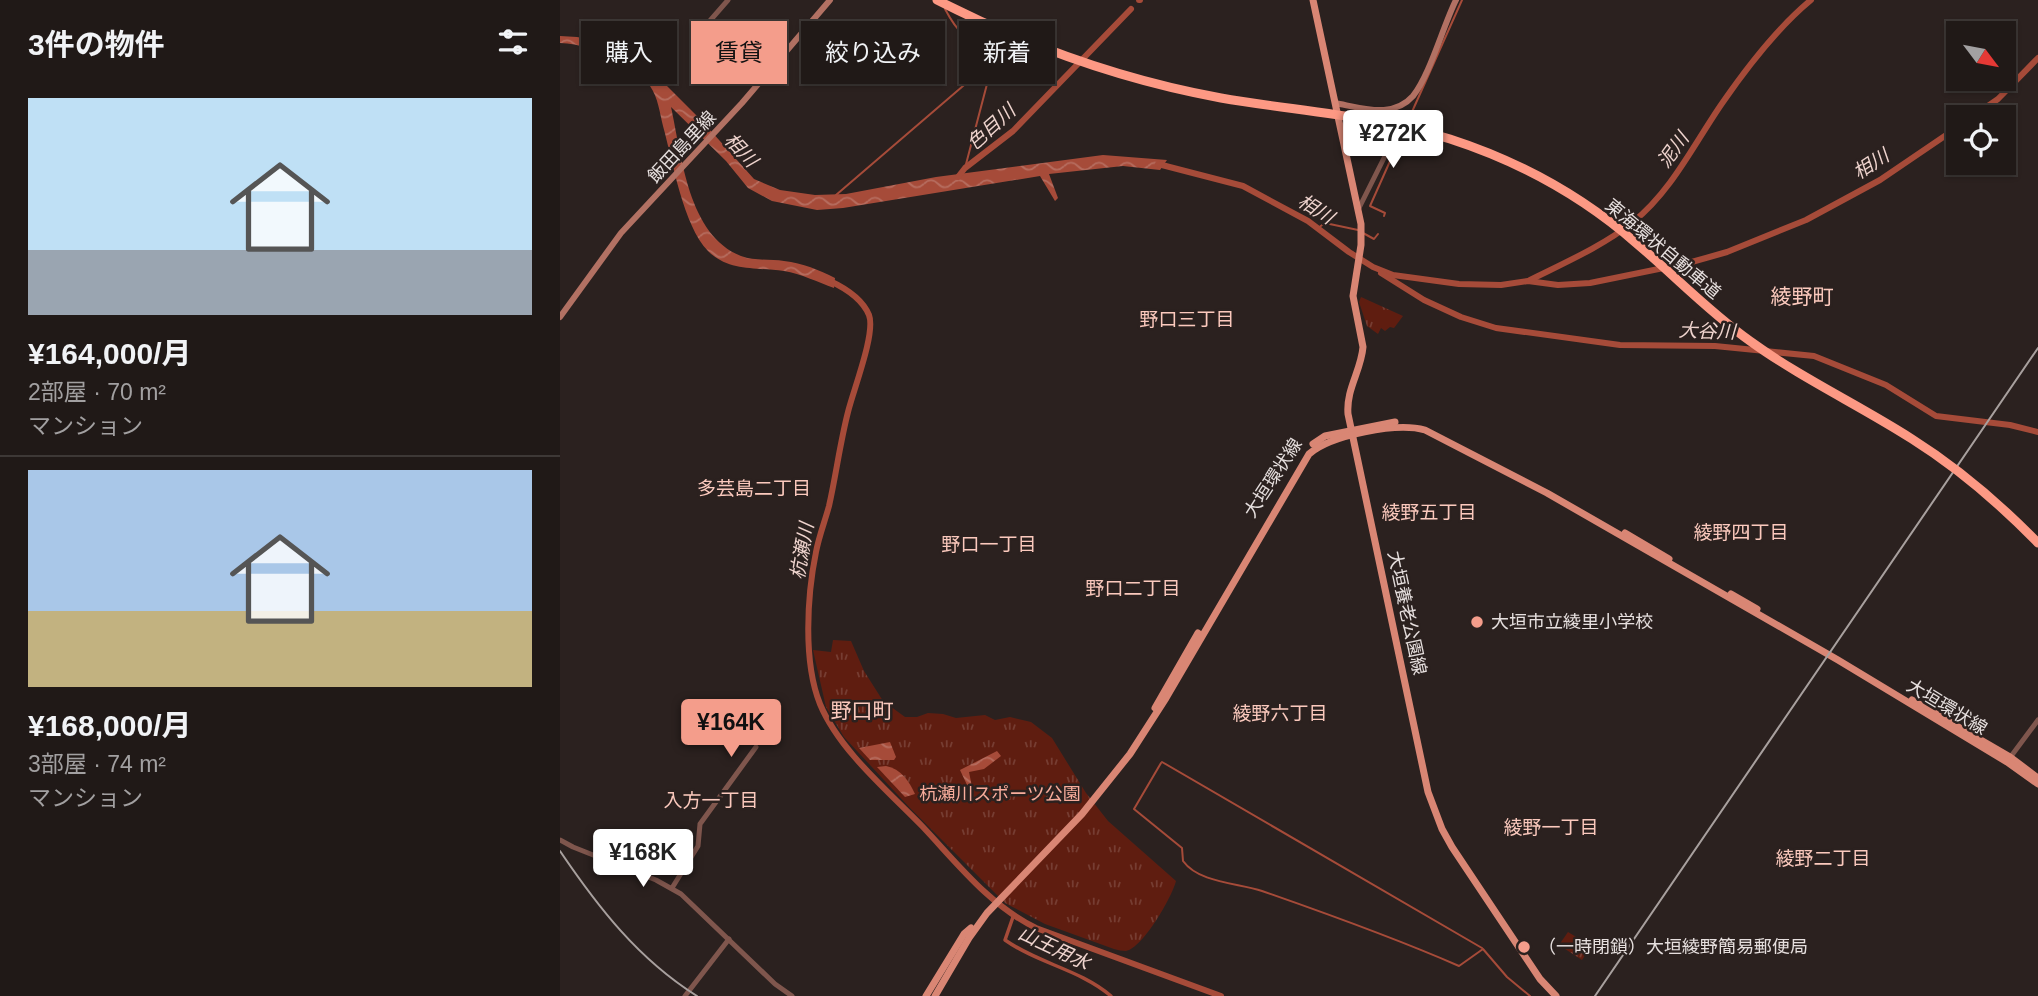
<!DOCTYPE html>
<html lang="ja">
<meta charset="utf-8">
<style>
body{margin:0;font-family:Helvetica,"Noto Sans JP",sans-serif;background:#282220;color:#f1f3f6;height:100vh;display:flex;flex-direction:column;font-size:26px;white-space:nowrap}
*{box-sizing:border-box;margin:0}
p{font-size:23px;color:#a2a0a1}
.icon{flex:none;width:38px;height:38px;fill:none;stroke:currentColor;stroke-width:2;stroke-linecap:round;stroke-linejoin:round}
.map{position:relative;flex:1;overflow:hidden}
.sheet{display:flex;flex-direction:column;background:#201917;width:560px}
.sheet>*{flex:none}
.banner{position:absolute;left:21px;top:21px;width:665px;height:63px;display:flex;gap:14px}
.needle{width:46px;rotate:122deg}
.buttons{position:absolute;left:1386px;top:21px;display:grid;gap:14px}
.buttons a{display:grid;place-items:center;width:70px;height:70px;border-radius:0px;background:#201917;box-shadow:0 2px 5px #0004,0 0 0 2px #3d3836;font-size:35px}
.price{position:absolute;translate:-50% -60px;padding:0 16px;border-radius:7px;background:#fff;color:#222;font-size:23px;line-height:46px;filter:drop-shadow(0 2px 4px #0008)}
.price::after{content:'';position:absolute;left:50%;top:42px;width:21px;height:16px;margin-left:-10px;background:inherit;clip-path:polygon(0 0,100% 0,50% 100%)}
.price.on{background:#f49d8b;color:#111}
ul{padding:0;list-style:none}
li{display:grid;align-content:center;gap:14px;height:371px;padding:0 28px}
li+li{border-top:2px solid #3d3836}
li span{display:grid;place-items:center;height:217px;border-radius:0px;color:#555}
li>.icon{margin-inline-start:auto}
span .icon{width:126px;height:126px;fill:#fffc;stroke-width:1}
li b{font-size:30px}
h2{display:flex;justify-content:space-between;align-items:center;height:84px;padding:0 28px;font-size:30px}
.chip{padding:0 24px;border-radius:0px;background:#201917;box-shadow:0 2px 5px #0004,0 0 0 2px #3d3836;font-size:24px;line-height:63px}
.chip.on{background:#f49d8b;color:#111}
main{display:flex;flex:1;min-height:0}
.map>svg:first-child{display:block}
</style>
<main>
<section class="sheet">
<h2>3件の物件<svg class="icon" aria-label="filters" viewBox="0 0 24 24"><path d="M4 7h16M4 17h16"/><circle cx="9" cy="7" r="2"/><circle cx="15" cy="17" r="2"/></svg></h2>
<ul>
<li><span style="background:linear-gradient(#bfe0f5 70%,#9aa5b1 0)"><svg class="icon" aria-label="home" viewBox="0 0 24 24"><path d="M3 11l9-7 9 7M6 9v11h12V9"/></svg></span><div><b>¥164,000/月</b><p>2部屋 · 70 m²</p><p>マンション</p></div></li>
<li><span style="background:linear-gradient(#a9c7e8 65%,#c2b280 0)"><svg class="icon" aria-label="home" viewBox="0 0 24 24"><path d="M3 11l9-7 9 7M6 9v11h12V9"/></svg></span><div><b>¥168,000/月</b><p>3部屋 · 74 m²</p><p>マンション</p></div></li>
</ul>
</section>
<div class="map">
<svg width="1478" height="996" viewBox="0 0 1478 996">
<defs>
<pattern id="park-tufts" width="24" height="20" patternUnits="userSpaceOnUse" patternTransform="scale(1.75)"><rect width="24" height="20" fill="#5f1d10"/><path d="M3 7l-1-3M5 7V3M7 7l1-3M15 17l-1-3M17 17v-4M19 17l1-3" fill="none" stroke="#763d32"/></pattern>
<pattern id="water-waves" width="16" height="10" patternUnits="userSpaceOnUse" patternTransform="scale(1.75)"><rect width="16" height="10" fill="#a64b39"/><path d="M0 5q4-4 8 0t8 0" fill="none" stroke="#b66d5f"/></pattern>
</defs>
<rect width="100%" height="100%" fill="#2b211f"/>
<g fill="url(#park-tufts)">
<path d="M801 297 843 316 834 328 830 327 825 331 821 328 818 334 807 326 799 302Z"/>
<path d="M273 640 291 641 304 671 323 701 345 717H357L368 713 383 714 396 718 425 715 435 720 450 717 471 722 492 738 526 793 548 821 616 881C612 897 583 948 566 951 562 951 558 950 554 949L485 924 445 903 350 808 284 737 266 707 253 650 271 652Z"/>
<path d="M1008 932 1031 946 1022 960 999 945Z"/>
</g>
<g fill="url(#water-waves)">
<path d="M0 36 17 37 50 43 77 56 142 121 194 179 220 190 255 195 286 194 376 177 543 155 607 160 600 170 563 166 489 174 498 198 495 201 480 176 283 208 257 210 212 201 188 188 166 161 111 107C122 157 128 235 181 256 194 261 211 259 224 261 243 263 259 270 275 278L274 288C258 282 241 274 224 271 197 267 169 272 148 251 123 225 113 162 103 126 100 114 98 97 90 86 81 75 68 67 56 61 40 52 19 43 0 43Z"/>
<path d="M330 742 336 757 334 760H310L299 748Z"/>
<path d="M437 751 441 756 424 769 409 772 412 787H408L400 770Z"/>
<path d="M326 766C341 769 349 781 355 794L345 797 317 767Z"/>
</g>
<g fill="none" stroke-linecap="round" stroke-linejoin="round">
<g stroke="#a64b39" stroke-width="2">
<path d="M385 9C401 39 406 37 437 46L405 168"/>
<path d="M847 123 902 0"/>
<path d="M276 195 410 80H424L433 65"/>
<path d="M824 216 825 213 810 206 843 132"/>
<path d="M758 228 765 223 798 230"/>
<path d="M803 233 814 239 818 234"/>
<path d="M602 762 922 948"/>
<path d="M601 763 574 809 622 848 623 861C639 883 678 883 702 891 768 914 835 938 899 966L923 949 947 977 970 996"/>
</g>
<path stroke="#a64b39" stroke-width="3.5" d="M453 917 445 940C479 964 519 969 551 996"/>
<g stroke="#a64b39" stroke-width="6">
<path d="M579 0H580"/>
<path d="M1412 117 1438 99 1478 58"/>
<path d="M598 164 683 186 748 221 789 252 813 267 833 275 899 284 941 285 968 281 998 285 1030 283 1128 263 1167 252 1246 220 1320 180 1398 127"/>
<path d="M398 177 405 168 453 131 571 9"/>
<path d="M821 273 864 300 901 317 936 328 1060 345 1155 346 1254 356 1326 385 1376 416 1450 425 1478 432"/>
<path d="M970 280C1004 263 1043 246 1073 222 1112 191 1135 142 1163 102 1188 66 1217 28 1251 0"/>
<path d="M270 281C285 288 302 298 309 315 316 333 293 391 288 412 280 443 276 475 269 506 265 521 259 536 256 552 247 596 243 662 260 704 279 750 328 791 362 826 397 863 429 905 476 928L661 996"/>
</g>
<g stroke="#7f564d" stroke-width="5">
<path d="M134 39 168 0"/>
<path d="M798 210 845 116"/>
<path d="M1449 759 1478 720"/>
<path d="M0 840 13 847 96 880 121 894 215 984 232 996"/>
<path d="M112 888 138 846 140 824 196 747"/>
<path d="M125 996 169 939"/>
</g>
<g stroke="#b27163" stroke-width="6">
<path d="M775 103C791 106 808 111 824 110 835 109 846 104 853 96 870 75 883 26 896 0"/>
<path d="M0 317 61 233 182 103 270 0"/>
</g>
<g stroke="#d98674" stroke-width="7">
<path d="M753 0 801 224V245L793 296 803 347C801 371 786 389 788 414L868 792 882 829 892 847 980 979 996 996"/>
<path d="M753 444 765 436 835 422"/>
<path d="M1065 533 1109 559"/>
<path d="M1171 594 1197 609"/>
<path d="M1352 700 1450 757 1478 778"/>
<path d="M595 708 638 633"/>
<path d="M366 996 404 934 411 928"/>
<path d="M375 996 409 938 427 913 522 814 570 754 606 698 749 454C771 435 837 422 865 430L987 493 1278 660 1447 762 1478 784"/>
</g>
<g stroke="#a8a09e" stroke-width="2">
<path d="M0 851C38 907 78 959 137 996"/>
<path d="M1035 996 1478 348"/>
</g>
<path stroke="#fd9984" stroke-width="9" d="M377 0C467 46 562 80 661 98 737 111 816 116 890 139 958 161 1022 196 1076 243 1114 275 1149 312 1190 341 1241 378 1299 405 1352 439 1398 468 1440 504 1478 543"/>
</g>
<g fill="#f49d8b" stroke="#2b211f" stroke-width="2.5">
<circle cx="917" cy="622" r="7"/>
<circle cx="964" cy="947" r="7"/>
</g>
<g text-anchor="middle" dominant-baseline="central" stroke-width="5" stroke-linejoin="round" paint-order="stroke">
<g font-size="18" fill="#e6dfde" stroke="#2b211f">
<text transform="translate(122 147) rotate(-47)">飯田島里線</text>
<text transform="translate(1103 249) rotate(40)">東海環状自動車道</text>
<text transform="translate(713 478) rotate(-57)">大垣環状線</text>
<text transform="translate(847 613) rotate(78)">大垣養老公園線</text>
<text transform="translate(1387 707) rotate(31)">大垣環状線</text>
</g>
<g font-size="18" fill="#e6dfde" stroke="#2b211f" text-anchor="start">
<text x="931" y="622">大垣市立綾里小学校</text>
<text x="978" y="947">（一時閉鎖）大垣綾野簡易郵便局</text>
</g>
<g font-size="18" fill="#f8ac9b" stroke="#2b211f">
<text x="440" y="794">杭瀬川スポーツ公園</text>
</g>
<g font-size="19" font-style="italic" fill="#efd4ce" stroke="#2b211f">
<text transform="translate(431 127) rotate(-42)">色目川</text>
<text transform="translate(181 150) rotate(46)">相川</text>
<text transform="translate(1113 150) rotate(-54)">泥川</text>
<text transform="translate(1311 164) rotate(-33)">相川</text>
<text transform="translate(756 209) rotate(32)">相川</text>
<text transform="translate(1147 331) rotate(2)">大谷川</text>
<text transform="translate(242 551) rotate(-80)">杭瀬川</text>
<text transform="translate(494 948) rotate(25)">山王用水</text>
</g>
<g font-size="19" fill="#fbc9bd" stroke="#2b211f">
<text x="627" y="319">野口三丁目</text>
<text x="194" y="488">多芸島二丁目</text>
<text x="869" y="512">綾野五丁目</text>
<text x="1181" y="532">綾野四丁目</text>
<text x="429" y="544">野口一丁目</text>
<text x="573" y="588">野口二丁目</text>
<text x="720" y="713">綾野六丁目</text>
<text x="151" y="800">入方一丁目</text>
<text x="991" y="827">綾野一丁目</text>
<text x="1263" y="858">綾野二丁目</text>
</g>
<g font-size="21" fill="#fbc9bd" stroke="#2b211f">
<text x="1242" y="296">綾野町</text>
<text x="302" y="710">野口町</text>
</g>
</g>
</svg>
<div class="buttons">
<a><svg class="needle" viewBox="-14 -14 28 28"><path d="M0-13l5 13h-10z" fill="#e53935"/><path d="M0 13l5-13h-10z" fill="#a2a0a1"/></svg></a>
<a><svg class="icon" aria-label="locate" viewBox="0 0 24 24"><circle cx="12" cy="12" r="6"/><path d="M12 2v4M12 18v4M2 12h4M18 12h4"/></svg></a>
</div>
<b class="price" style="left:833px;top:170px">¥272K</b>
<b class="price on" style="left:171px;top:759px">¥164K</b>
<b class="price" style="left:83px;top:889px">¥168K</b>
<div class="banner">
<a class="chip">購入</a>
<a class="chip on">賃貸</a>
<a class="chip">絞り込み</a>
<a class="chip">新着</a>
</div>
</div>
</main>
